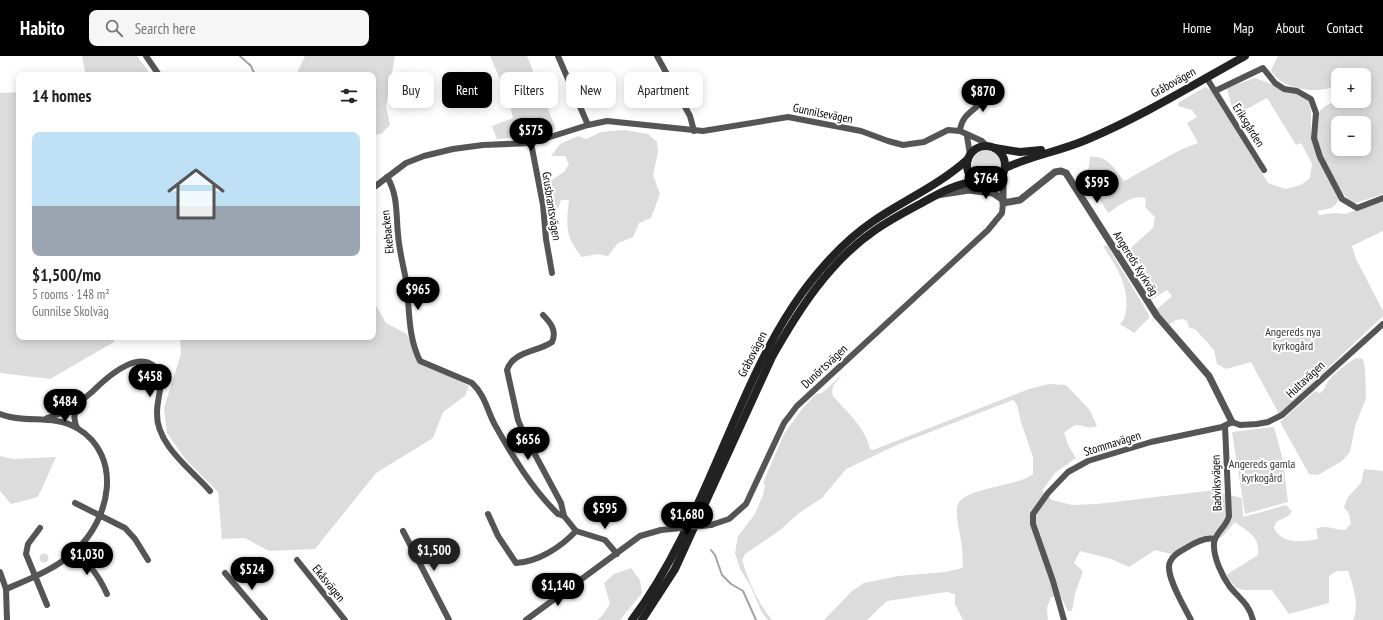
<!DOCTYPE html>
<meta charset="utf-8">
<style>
body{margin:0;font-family:"PT Sans Narrow",sans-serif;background:#f6f6f6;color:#222;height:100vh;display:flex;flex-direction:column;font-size:15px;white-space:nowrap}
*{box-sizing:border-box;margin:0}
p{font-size:13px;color:#767676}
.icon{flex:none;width:22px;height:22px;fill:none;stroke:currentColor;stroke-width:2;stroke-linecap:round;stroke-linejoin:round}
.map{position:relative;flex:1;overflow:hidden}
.side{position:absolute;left:16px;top:16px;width:360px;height:268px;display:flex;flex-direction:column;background:#fff;border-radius:8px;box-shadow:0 2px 10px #0003}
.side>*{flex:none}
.hud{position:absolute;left:388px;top:16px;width:380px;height:36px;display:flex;gap:8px}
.fabs{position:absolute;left:1331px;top:12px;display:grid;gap:8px}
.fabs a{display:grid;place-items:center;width:40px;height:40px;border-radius:8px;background:#fff;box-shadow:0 2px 10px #0003;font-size:20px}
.price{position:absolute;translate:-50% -34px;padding:0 9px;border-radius:14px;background:#000;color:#fff;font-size:13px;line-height:26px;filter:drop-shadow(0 1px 2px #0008)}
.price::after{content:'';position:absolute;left:50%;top:24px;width:12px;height:9px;margin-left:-6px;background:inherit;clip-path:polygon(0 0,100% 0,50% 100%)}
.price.on{background:#222;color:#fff}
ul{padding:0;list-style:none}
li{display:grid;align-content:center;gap:8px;height:212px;padding:0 16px}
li+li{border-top:1px solid #e0e0e0}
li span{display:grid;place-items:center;height:124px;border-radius:8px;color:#555}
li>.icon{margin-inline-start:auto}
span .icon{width:72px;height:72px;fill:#fffc;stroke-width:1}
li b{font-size:17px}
h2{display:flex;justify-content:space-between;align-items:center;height:48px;padding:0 16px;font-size:17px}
.tag{padding:0 14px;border-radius:8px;background:#fff;box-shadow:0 2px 10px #0003;font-size:14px;line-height:36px}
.tag.on{background:#000;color:#fff}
header{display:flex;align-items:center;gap:24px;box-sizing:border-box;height:56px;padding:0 20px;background:#000;color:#fff}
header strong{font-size:19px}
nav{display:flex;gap:22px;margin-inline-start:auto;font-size:14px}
.search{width:280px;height:36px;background:#f6f6f6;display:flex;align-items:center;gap:10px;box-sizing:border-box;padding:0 14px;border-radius:8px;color:#767676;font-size:15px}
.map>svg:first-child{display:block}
</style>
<header>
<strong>Habito</strong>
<div class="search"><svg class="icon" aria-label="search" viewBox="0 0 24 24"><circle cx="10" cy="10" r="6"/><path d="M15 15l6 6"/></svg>Search here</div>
<nav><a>Home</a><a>Map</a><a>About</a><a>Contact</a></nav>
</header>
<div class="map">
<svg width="1383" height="564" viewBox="0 0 1383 564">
<rect width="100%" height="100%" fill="#fff"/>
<g fill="#dcdcdc" fill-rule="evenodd">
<path d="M82 0H137L151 19H86Z"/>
<path d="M305 0H395L386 50 390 69 381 78 373 79V19H296Z"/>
<path d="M490 0H527L556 73 523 81 497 83 492 70 513 62 508 42Z"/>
<path d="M1278 0H1383V138L1353 148C1336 133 1306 79 1319 57 1323 49 1332 48 1338 42V45H1364V19H1338V41L1334 31C1314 38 1281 33 1271 14ZM1338 67H1364V93H1338Z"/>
<path d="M1255 22 1299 38 1306 42 1309 47 1311 56V80L1339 143C1335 153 1327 153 1318 155L1319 159 1335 157 1345 158 1383 145V175L1352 190 1356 203 1383 255V260L1279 358 1251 306 1226 313 1217 308 1214 294 1195 273 1189 272 1187 265 1183 263 1176 264 1168 269 1156 254 1172 240 1167 234 1151 244 1148 241 1125 197 1153 172 1155 161 1145 151 1146 146 1145 142C1132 138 1119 150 1108 157L1087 123 1090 101C1107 99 1115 113 1124 125L1180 94 1198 87 1187 67 1197 61 1192 54 1178 50V47L1205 31 1211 34 1268 127 1286 133 1301 129 1310 122 1312 108 1301 87 1296 89 1267 42 1234 60 1227 32Z"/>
<path d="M19 36V281H114V286L50 323 0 317V37Z"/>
<path d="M625 74 648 78 657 86 658 96 653 119 660 138 651 162 639 167 633 181 618 187 608 200 597 198 582 201C565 181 566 169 569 144H561L558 153 554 152 547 137 553 123 564 116 569 108 565 100H551L560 88 578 80 586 83 601 76Z"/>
<circle cx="987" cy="109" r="15"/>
<path d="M1107 189 1148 257 1149 262 1134 277 1120 268C1125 263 1125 259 1126 254 1129 229 1116 210 1103 190Z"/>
<path d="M373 244 386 267 407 278 418 305 469 330 465 340 443 356 433 382 376 417 315 493 269 495 245 482 222 483 218 436 187 405 167 377 164 352 181 298 180 281H373Z"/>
<path d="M1356 302 1363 303 1365 313 1366 342 1355 370 1350 396 1342 405 1318 419 1309 418 1280 366 1315 335 1320 337C1326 333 1325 329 1329 324 1337 315 1346 308 1356 302Z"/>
<path d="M843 318C837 325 830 330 833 340 847 356 865 371 870 393L873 394 1029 333 1049 328 1066 329 1089 353 1097 370C1082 376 1081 360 1064 377L1069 391 1076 402 1055 417 1042 435 1052 444 1072 449 1097 448 1215 434C1223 439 1233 439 1242 442L1243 461 1286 449 1292 455 1288 460 1276 466 1274 472C1282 489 1303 486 1318 483L1316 473C1326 468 1334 474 1345 474L1351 468 1349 458 1344 451 1348 441 1361 427 1364 413 1383 415V564H1353C1360 551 1353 529 1348 515H1337L1329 520V547L1289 558 1272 534H1245L1236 532 1226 519 1258 499C1260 480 1249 477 1235 466L1222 481 1198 489 1179 500 1155 494 1129 511 1111 503 1080 495 1074 507 1083 515 1075 538 1072 555H1068L1061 541H1051L1047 552 1048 564H963L955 548V538L947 536 887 545 867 564H824L852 535 864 527 898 520 945 516 963 512C962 503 963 493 961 484 959 473 956 463 957 451 961 431 1018 431 1033 418V401L1021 366 1017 349 1013 344 899 388 846 413 822 442 799 457 779 475 745 498 742 504C749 526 758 547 772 564H768L762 557 750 529 741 515 735 497 738 480 755 458 763 439 765 429 763 427 784 378 802 353 816 338 822 337Z"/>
<path d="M1274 371 1283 404 1288 446 1245 458 1232 376Z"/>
<path d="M0 400 13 403 56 401 38 441 11 448 0 435Z"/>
<circle cx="44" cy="502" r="4.5"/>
<path d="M631 512 640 524 642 537 620 564H597L602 560 610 548 604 527 614 518Z"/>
</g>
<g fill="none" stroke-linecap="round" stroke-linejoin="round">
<g stroke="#a3a3a3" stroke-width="2">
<path d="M240 0 251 10 255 19"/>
<path d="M711 494 715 499 722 519 731 528 743 535 756 564"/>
</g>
<g stroke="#555" stroke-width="6">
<path d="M146 0 159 19"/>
<path d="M558 0 588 69"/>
<path d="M657 0 690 60 694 75"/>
<path d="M1206 21 1264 114"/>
<path d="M1215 35 1263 12 1275 27 1284 33 1297 35 1311 43 1316 57 1314 82 1320 101 1342 143 1357 152 1383 142"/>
<path d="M960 75C962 53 983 55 985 35"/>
<path d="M967 80 970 99"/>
<path d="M531 87 543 149 546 183 552 217"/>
<path d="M387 121C398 138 396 159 398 178 399 194 403 208 406 224 410 251 407 279 420 305L472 327C485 339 487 354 495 369 513 401 532 433 558 458L564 460"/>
<path d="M373 132 406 107 424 100 453 93 483 89 531 87 588 69 607 65 703 75 788 61 861 75 888 85 903 89 924 86 948 74 960 75 982 85 987 90"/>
<path d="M543 259C551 267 557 275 552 286 538 296 513 295 507 314L518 364 524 378 561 447 564 460 576 475 605 484 617 498"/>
<path d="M0 358C25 368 53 358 77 372 124 400 110 464 75 495 56 513 30 523 6 533"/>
<path d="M47 362 76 352"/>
<path d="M1225 370 1229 460C1227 470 1215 477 1214 487 1213 501 1222 520 1230 531 1240 543 1249 548 1253 564"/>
<path d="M77 372C74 365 73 358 77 351 80 345 87 340 92 336 108 320 145 286 162 321 161 333 157 345 157 357 156 389 192 414 210 435"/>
<path d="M75 447 125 472 135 483 148 504"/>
<path d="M488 458 498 480 516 507C538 506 561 491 576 475"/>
<path d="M711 469 729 463 746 448 784 367 797 350 988 174 1002 157 1003 147"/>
<path d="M40 472 28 488 26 498 47 549"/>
<path d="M403 475 449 564"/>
<path d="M75 495C90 509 99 520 107 538"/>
<path d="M297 504 345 564"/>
<path d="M0 516 6 533 7 564"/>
<path d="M225 517 265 564"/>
<path d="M526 564 640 480 661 474"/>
<path d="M1064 564 1053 525 1033 468V458L1048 437 1068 416 1088 405 1151 386 1222 371 1232 366 1240 369 1257 368 1268 366 1282 359 1383 268"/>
<path d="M1191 564C1185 552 1164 518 1170 506 1173 499 1179 496 1186 492 1194 487 1206 481 1215 483"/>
</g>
<g stroke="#555" stroke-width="7">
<path d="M1003 118V147L1020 144 1055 116 1061 115 1066 117 1157 260 1209 320 1232 366"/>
<path d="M986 128 993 137 1002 143"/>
<path d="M937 139 969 134 993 137"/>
</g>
<g stroke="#222" stroke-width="8">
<circle cx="986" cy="109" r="19"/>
<path d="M995 92 1020 96 1041 94"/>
<path d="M1005 112C1031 100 1060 95 1086 84 1141 61 1193 29 1245 0"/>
<path d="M632 564C679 501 707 426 739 354 757 313 776 273 802 237 822 210 844 185 872 166 904 144 938 130 968 103"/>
<path d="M642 564 675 513 772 301C798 255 829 206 874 175 888 165 903 157 918 149 938 138 954 128 977 125"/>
</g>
<path stroke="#555" stroke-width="6" d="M661 474 711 469"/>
</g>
<g text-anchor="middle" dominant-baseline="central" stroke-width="4" stroke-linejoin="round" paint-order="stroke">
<g font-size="12" fill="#000" stroke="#fff">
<text transform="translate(1173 26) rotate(-29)">Gråbovägen</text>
<text transform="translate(823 57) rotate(11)">Gunnilsevägen</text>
<text transform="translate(1249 69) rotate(58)">Eriksgården</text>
<text transform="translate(552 150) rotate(81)">Grusbrantsvägen</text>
<text transform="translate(387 176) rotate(-96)">Ekebacken</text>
<text transform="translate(1136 207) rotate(58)">Angereds Kyrkväg</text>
<text transform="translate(752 298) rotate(-63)">Gråbovägen</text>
<text transform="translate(824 310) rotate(-43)">Dunörtsvägen</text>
<text transform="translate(1305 323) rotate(-43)">Hultavägen</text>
<text transform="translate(1112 387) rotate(-17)">Stommavägen</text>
<text transform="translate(1216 427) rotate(-92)">Badviksvägen</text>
<text transform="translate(329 527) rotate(51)">Ekåsvägen</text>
</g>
<g font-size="12" fill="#333" stroke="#fff">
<text x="1293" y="275">Angereds nya<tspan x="1293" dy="14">kyrkogård</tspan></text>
<text x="1262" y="407">Angereds gamla<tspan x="1262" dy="14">kyrkogård</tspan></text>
</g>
</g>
</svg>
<div class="fabs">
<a>+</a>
<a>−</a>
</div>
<b class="price" style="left:983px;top:57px">$870</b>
<b class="price" style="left:531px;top:96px">$575</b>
<b class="price" style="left:986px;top:144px">$764</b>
<b class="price" style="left:1097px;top:148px">$595</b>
<b class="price" style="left:418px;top:255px">$965</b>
<b class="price" style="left:150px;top:342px">$458</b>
<b class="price" style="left:65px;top:367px">$484</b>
<b class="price" style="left:528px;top:405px">$656</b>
<b class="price" style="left:605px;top:474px">$595</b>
<b class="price" style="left:687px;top:480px">$1,680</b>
<b class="price on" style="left:434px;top:516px">$1,500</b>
<b class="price" style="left:87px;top:520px">$1,030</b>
<b class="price" style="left:252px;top:535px">$524</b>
<b class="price" style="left:558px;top:551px">$1,140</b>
<div class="hud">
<a class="tag">Buy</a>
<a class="tag on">Rent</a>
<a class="tag">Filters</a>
<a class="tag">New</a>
<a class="tag">Apartment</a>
</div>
<section class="side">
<h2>14 homes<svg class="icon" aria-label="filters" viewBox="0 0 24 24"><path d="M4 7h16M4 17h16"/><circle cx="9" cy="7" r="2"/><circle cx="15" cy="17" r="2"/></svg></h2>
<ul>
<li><span style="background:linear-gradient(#bfe0f5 60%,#9aa5b1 0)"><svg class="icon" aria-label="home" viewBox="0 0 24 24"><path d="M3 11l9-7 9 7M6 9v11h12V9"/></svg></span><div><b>$1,500/mo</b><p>5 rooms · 148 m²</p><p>Gunnilse Skolväg</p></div></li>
</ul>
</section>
</div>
